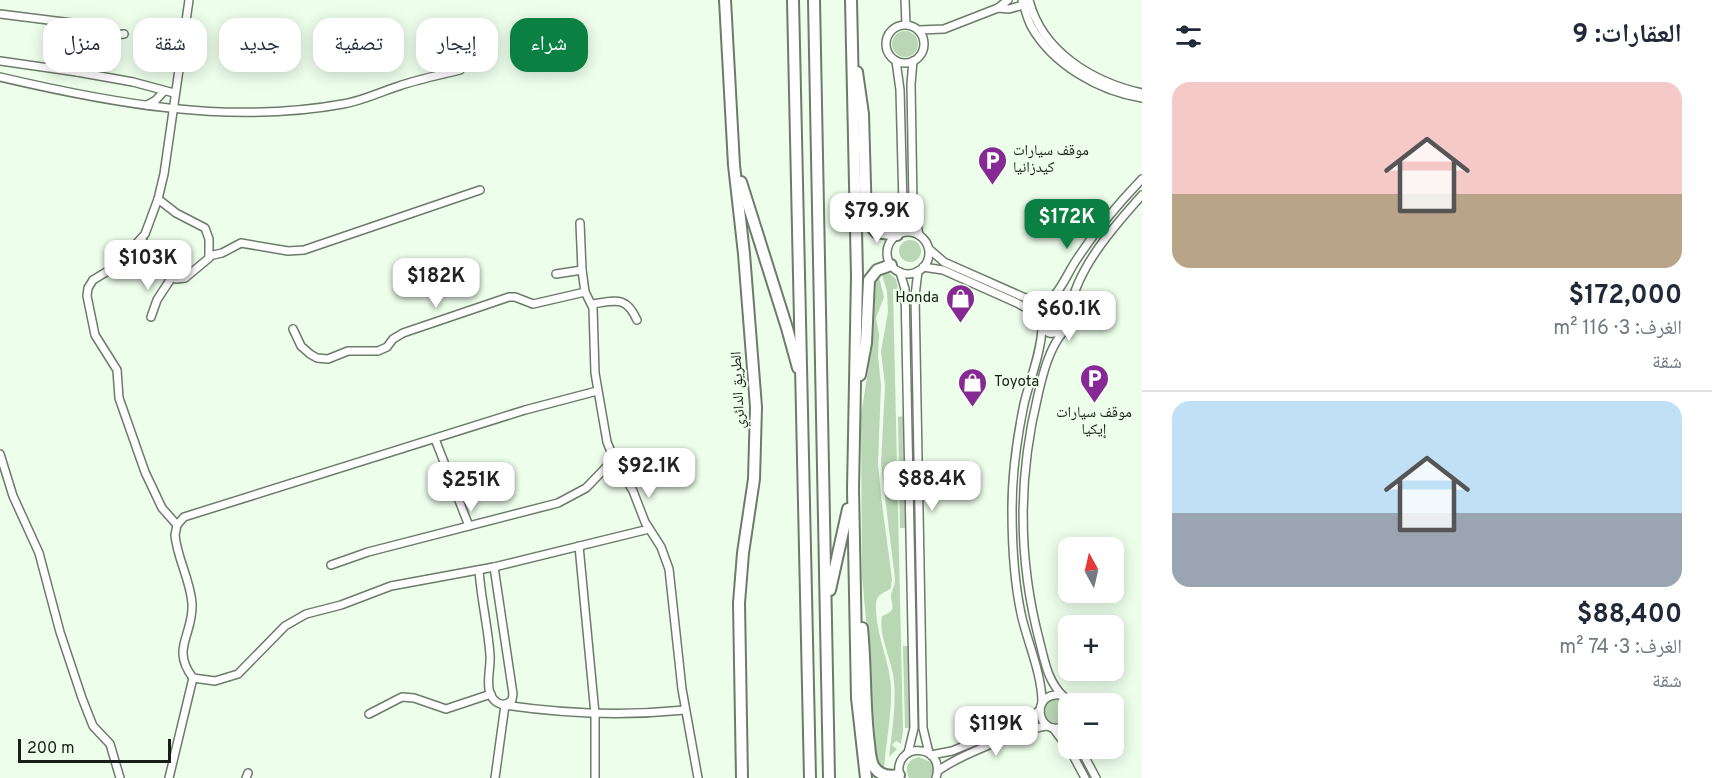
<!DOCTYPE html>
<html lang="ar">
<meta charset="utf-8">
<style>
body{margin:0;font-family:Overpass,"Noto Naskh Arabic",sans-serif;background:#f2f2f3;color:#1f2937;direction:rtl;height:100vh;display:flex;flex-direction:column;font-size:22px;white-space:nowrap}
*{box-sizing:border-box;margin:0}
p{font-size:20px;color:#747a83}
.icon{flex:none;width:33px;height:33px;fill:none;stroke:currentColor;stroke-width:2;stroke-linecap:round;stroke-linejoin:round}
.map{position:relative;flex:1;overflow:hidden;direction:ltr}
.details{display:flex;flex-direction:column;background:#fff;width:570px}
.details>*{flex:none}
.top-card{position:absolute;left:18px;top:18px;width:570px;height:54px;direction:rtl;display:flex;gap:12px}
.needle{width:39px;rotate:352deg}
.controls{position:absolute;left:1058px;top:537px;display:grid;gap:12px}
.controls a{display:grid;place-items:center;width:66px;height:66px;border-radius:12px;background:#fff;box-shadow:0 3px 15px #0003;font-size:30px}
.scale{position:absolute;left:18px;bottom:15px;width:153px;box-sizing:border-box;padding-left:6px;border:3px solid #191f18;border-top:0;font-size:16px;line-height:21px;white-space:nowrap;color:#191f18;-webkit-text-stroke:4px #edfeeb;paint-order:stroke}
.price{position:absolute;translate:-50% -51px;padding:0 14px;border-radius:12px;background:#fff;color:#222;font-size:20px;line-height:39px;filter:drop-shadow(0 2px 3px #0008)}
.price::after{content:'';position:absolute;left:50%;top:36px;width:18px;height:14px;margin-left:-9px;background:inherit;clip-path:polygon(0 0,100% 0,50% 100%)}
.price.on{background:#0b8043;color:#fff}
ul{padding:0;list-style:none}
li{display:grid;align-content:center;gap:12px;height:318px;padding:0 30px}
li+li{border-top:2px solid #e0e1e3}
li span{display:grid;place-items:center;height:186px;border-radius:18px;color:#555}
li>.icon{margin-inline-start:auto}
span .icon{width:108px;height:108px;fill:#fffc;stroke-width:1}
li b{font-size:26px}
h2{display:flex;justify-content:space-between;align-items:center;height:72px;padding:0 30px;font-size:26px}
.tag{padding:0 21px;border-radius:18px;background:#fff;box-shadow:0 3px 15px #0003;font-size:21px;line-height:54px}
.tag.on{background:#0b8043;color:#fff}
main{display:flex;flex:1;min-height:0}
.map>svg:first-child{display:block}
</style>
<main>
<section class="details">
<h2>العقارات: 9<svg class="icon" aria-label="filters" viewBox="0 0 24 24"><path d="M4 7h16M4 17h16"/><circle cx="9" cy="7" r="2"/><circle cx="15" cy="17" r="2"/></svg></h2>
<ul>
<li><span style="background:linear-gradient(#f6c9c9 60%,#b9a48a 0)"><svg class="icon" aria-label="home" viewBox="0 0 24 24"><path d="M3 11l9-7 9 7M6 9v11h12V9"/></svg></span><div><b>$172,000</b><p>الغرف: 3 · 116 m²</p><p>شقة</p></div></li>
<li><span style="background:linear-gradient(#bfe0f5 60%,#9aa5b1 0)"><svg class="icon" aria-label="home" viewBox="0 0 24 24"><path d="M3 11l9-7 9 7M6 9v11h12V9"/></svg></span><div><b>$88,400</b><p>الغرف: 3 · 74 m²</p><p>شقة</p></div></li>
</ul>
</section>
<div class="map">
<svg width="1142" height="778" viewBox="0 0 1142 778">
<rect width="100%" height="100%" fill="#edfeeb"/>
<g fill="#b9d7b4">
<circle cx="905" cy="44" r="13"/>
<circle cx="910" cy="251" r="11"/>
<path d="M889 273 896 279 898 289H893L903 731 901 744 896 741 892 745 897 749 889 757C892 732 896 706 894 681 892 660 878 636 882 616 898 610 891 606 891 595 892 591 895 584 895 579L881 464 885 386 881 351 888 312 887 291 882 275Z"/>
<path d="M879 277 884 297 876 318 879 334 878 356 881 385 878 464 882 504 892 579 891 588C885 593 876 594 876 604 875 633 889 658 891 686 892 714 886 742 884 769L878 764 872 729 869 652 862 576 861 415 873 339 874 284Z"/>
<circle cx="1056" cy="316" r="13"/>
<path d="M902 416 903 418 905 528H900L898 417Z"/>
<path d="M903 646H908L909 728H905Z"/>
<circle cx="1056" cy="712" r="13"/>
<path d="M919 757 931 762 933 771 931 778H909C904 768 908 759 919 757Z"/>
</g>
<g fill="none" stroke-linecap="round" stroke-linejoin="round">
<defs>
<g id="minor">
<path d="M905 0 906 24"/>
<path d="M1022 0C1025 9 1027 18 1031 26 1053 65 1099 91 1142 98"/>
<path d="M1029 0C1042 52 1093 82 1142 93"/>
<path d="M998 8 1009 9 1023 5"/>
<path d="M0 14 72 23 103 36 124 34"/>
<circle cx="905" cy="44" r="19"/>
<path d="M919 30 944 29 998 8 1008 0"/>
<path d="M0 61 77 72 133 82 174 93"/>
<path d="M896 61 900 90 903 205 899 234"/>
<path d="M913 61 911 84 913 204 919 235"/>
<path d="M77 72 87 30"/>
<path d="M0 77C111 103 228 125 343 104 362 101 380 92 399 86 419 79 440 75 460 70"/>
<path d="M147 105 156 100 164 91"/>
<path d="M580 223 582 270 585 292 593 308 595 373 607 442 614 459 633 491 645 522 661 547 669 569 682 689 698 778"/>
<circle cx="908" cy="253" r="21"/>
<path d="M141 239 171 276 176 279 185 278 209 258V239L205 228 176 213 158 199"/>
<path d="M929 249 944 262 1023 297C1037 301 1056 296 1064 301 1083 312 1068 336 1049 333 1035 325 1033 310 1047 300"/>
<path d="M209 256 222 253 241 243 288 251 304 250 480 190"/>
<path d="M923 267 943 270 1017 303 1026 308 1037 318"/>
<path d="M918 271 915 296 923 728 929 753"/>
<path d="M900 272 905 289 914 728 908 753"/>
<path d="M556 274 582 270"/>
<path d="M1052 298C1063 287 1068 272 1077 259 1096 230 1118 204 1142 179"/>
<path d="M592 304C615 301 626 295 637 320"/>
<path d="M1071 307C1077 268 1116 224 1142 195"/>
<path d="M151 317 157 300 172 277"/>
<path d="M1042 328C1041 353 1030 379 1024 404 1017 438 1012 473 1012 509 1012 545 1014 583 1022 618 1029 646 1042 675 1042 703"/>
<path d="M293 329 301 346 310 354 317 358 328 359 348 351H378L387 347 393 339 403 333 509 297H515L533 304 585 292"/>
<path d="M1063 332C1049 349 1043 373 1038 395 1018 477 1018 561 1040 643 1045 663 1048 681 1063 696"/>
<path d="M597 391 525 410 184 517 177 525 175 535C177 558 190 579 192 603 194 635 170 648 193 678L215 681 238 674 285 626 306 614 341 605 391 586 494 567 649 529"/>
<path d="M435 439 469 526"/>
<path d="M0 454 13 496 39 553 60 632 82 698 93 726 110 744 120 778"/>
<path d="M177 525 162 508 145 472 119 398 117 370 95 335 87 296 88 288 93 280 116 266 145 234 158 199 164 174 189 0"/>
<path d="M579 546 595 714V778"/>
<path d="M331 565 368 552 558 503 586 488 614 459"/>
<path d="M479 570C481 599 488 627 490 655 491 667 486 682 490 693 494 704 504 708 512 700L513 694 494 567"/>
<path d="M369 714 402 697 414 698 446 709 491 694"/>
<path d="M1068 724C1041 742 1028 698 1055 695 1062 694 1067 698 1071 704"/>
<path d="M1053 728 1068 748"/>
<path d="M1069 748 1085 778"/>
<path d="M1080 748 1096 778"/>
<path d="M931 755 952 751 1021 723 1031 717 1040 710"/>
<path d="M938 771C956 757 1024 729 1047 726"/>
<path d="M169 778 193 678"/>
<path d="M246 778 248 773"/>
<path d="M495 778 505 705C565 714 624 716 685 710"/>
<path d="M900 778C890 741 947 742 936 778"/>
</g>
<g id="highway">
<path d="M725 0 734 165 744 254 756 407 754 479 743 553 739 603 742 778"/>
<path d="M793 0 810 778"/>
<path d="M814 0 829 778"/>
<path d="M851 0 857 276 853 489 857 698 866 778"/>
<path d="M857 72 863 114 866 221 876 232 897 235"/>
<path d="M741 182 787 328 798 368"/>
<path d="M860 375 866 343 869 280 877 270 891 265"/>
<path d="M830 590 848 509"/>
<path d="M862 628C866 667 864 706 869 744 870 752 870 761 874 767 880 776 889 777 899 775"/>
</g>
</defs>
<use href="#minor" stroke="#6c7b6a" stroke-width="10"/>
<use href="#highway" stroke="#6c7b6a" stroke-width="14"/>
<use href="#minor" stroke="#fff" stroke-width="7"/>
<use href="#highway" stroke="#fff" stroke-width="10"/>
</g>
<defs>
<symbol id="parking-pin" viewBox="-11 -11 22 30"><path d="M0 17L-7.5 6A9.5 9.5 0 1 1 7.5 6Z" fill="#862995" stroke="#edfeeb"/><path d="M-3.5-5.5H1a3.5 3.5 0 0 1 0 7H-1V5.5H-3.5ZM-1-3.4V-.6H.8a1.4 1.4 0 0 0 0-2.8Z" fill="#fff"/></symbol>
<symbol id="shop-pin" viewBox="-11 -11 22 30"><path d="M0 17L-7.5 6A9.5 9.5 0 1 1 7.5 6Z" fill="#862995" stroke="#edfeeb"/><path d="M-5-2.5h2.3a2.7 3.5 0 0 1 5.4 0H5L5.5 6h-11ZM-1.5-2.5h3a1.5 2.3 0 0 0-3 0Z" fill="#fff"/></symbol>
</defs>
<g fill-rule="evenodd">
<use href="#parking-pin" x="976" y="144" width="33" height="45"/>
<use href="#shop-pin" x="944" y="282" width="33" height="45"/>
<use href="#parking-pin" x="1078" y="362" width="33" height="45"/>
<use href="#shop-pin" x="956" y="366" width="33" height="45"/>
</g>
<g text-anchor="middle" dominant-baseline="central" stroke-width="4.5" stroke-linejoin="round" paint-order="stroke">
<g font-size="15" fill="#191f18" stroke="#edfeeb" text-anchor="start">
<text x="1013" y="151">موقف سيارات<tspan x="1013" dy="17">كيدزانيا</tspan></text>
<text x="939" y="298" text-anchor="end">Honda</text>
<text x="994" y="382">Toyota</text>
<text x="1094" y="413" text-anchor="middle">موقف سيارات<tspan x="1094" dy="17">إيكيا</tspan></text>
</g>
<g font-size="15" fill="#191f18" stroke="#edfeeb">
<text transform="translate(739 390) rotate(-93)">الطريق الدائري</text>
</g>
</g>
</svg>
<div class="controls">
<a><svg class="needle" viewBox="-14 -14 28 28"><path d="M0-13l5 13h-10z" fill="#e53935"/><path d="M0 13l5-13h-10z" fill="#747a83"/></svg></a>
<a>+</a>
<a>−</a>
</div>
<div class="scale">200 m</div>
<b class="price" style="left:877px;top:244px">$79.9K</b>
<b class="price on" style="left:1067px;top:250px">$172K</b>
<b class="price" style="left:148px;top:291px">$103K</b>
<b class="price" style="left:436px;top:309px">$182K</b>
<b class="price" style="left:1069px;top:342px">$60.1K</b>
<b class="price" style="left:649px;top:499px">$92.1K</b>
<b class="price" style="left:932px;top:512px">$88.4K</b>
<b class="price" style="left:471px;top:513px">$251K</b>
<b class="price" style="left:996px;top:757px">$119K</b>
<div class="top-card">
<a class="tag on">شراء</a>
<a class="tag">إيجار</a>
<a class="tag">تصفية</a>
<a class="tag">جديد</a>
<a class="tag">شقة</a>
<a class="tag">منزل</a>
</div>
</div>
</main>
